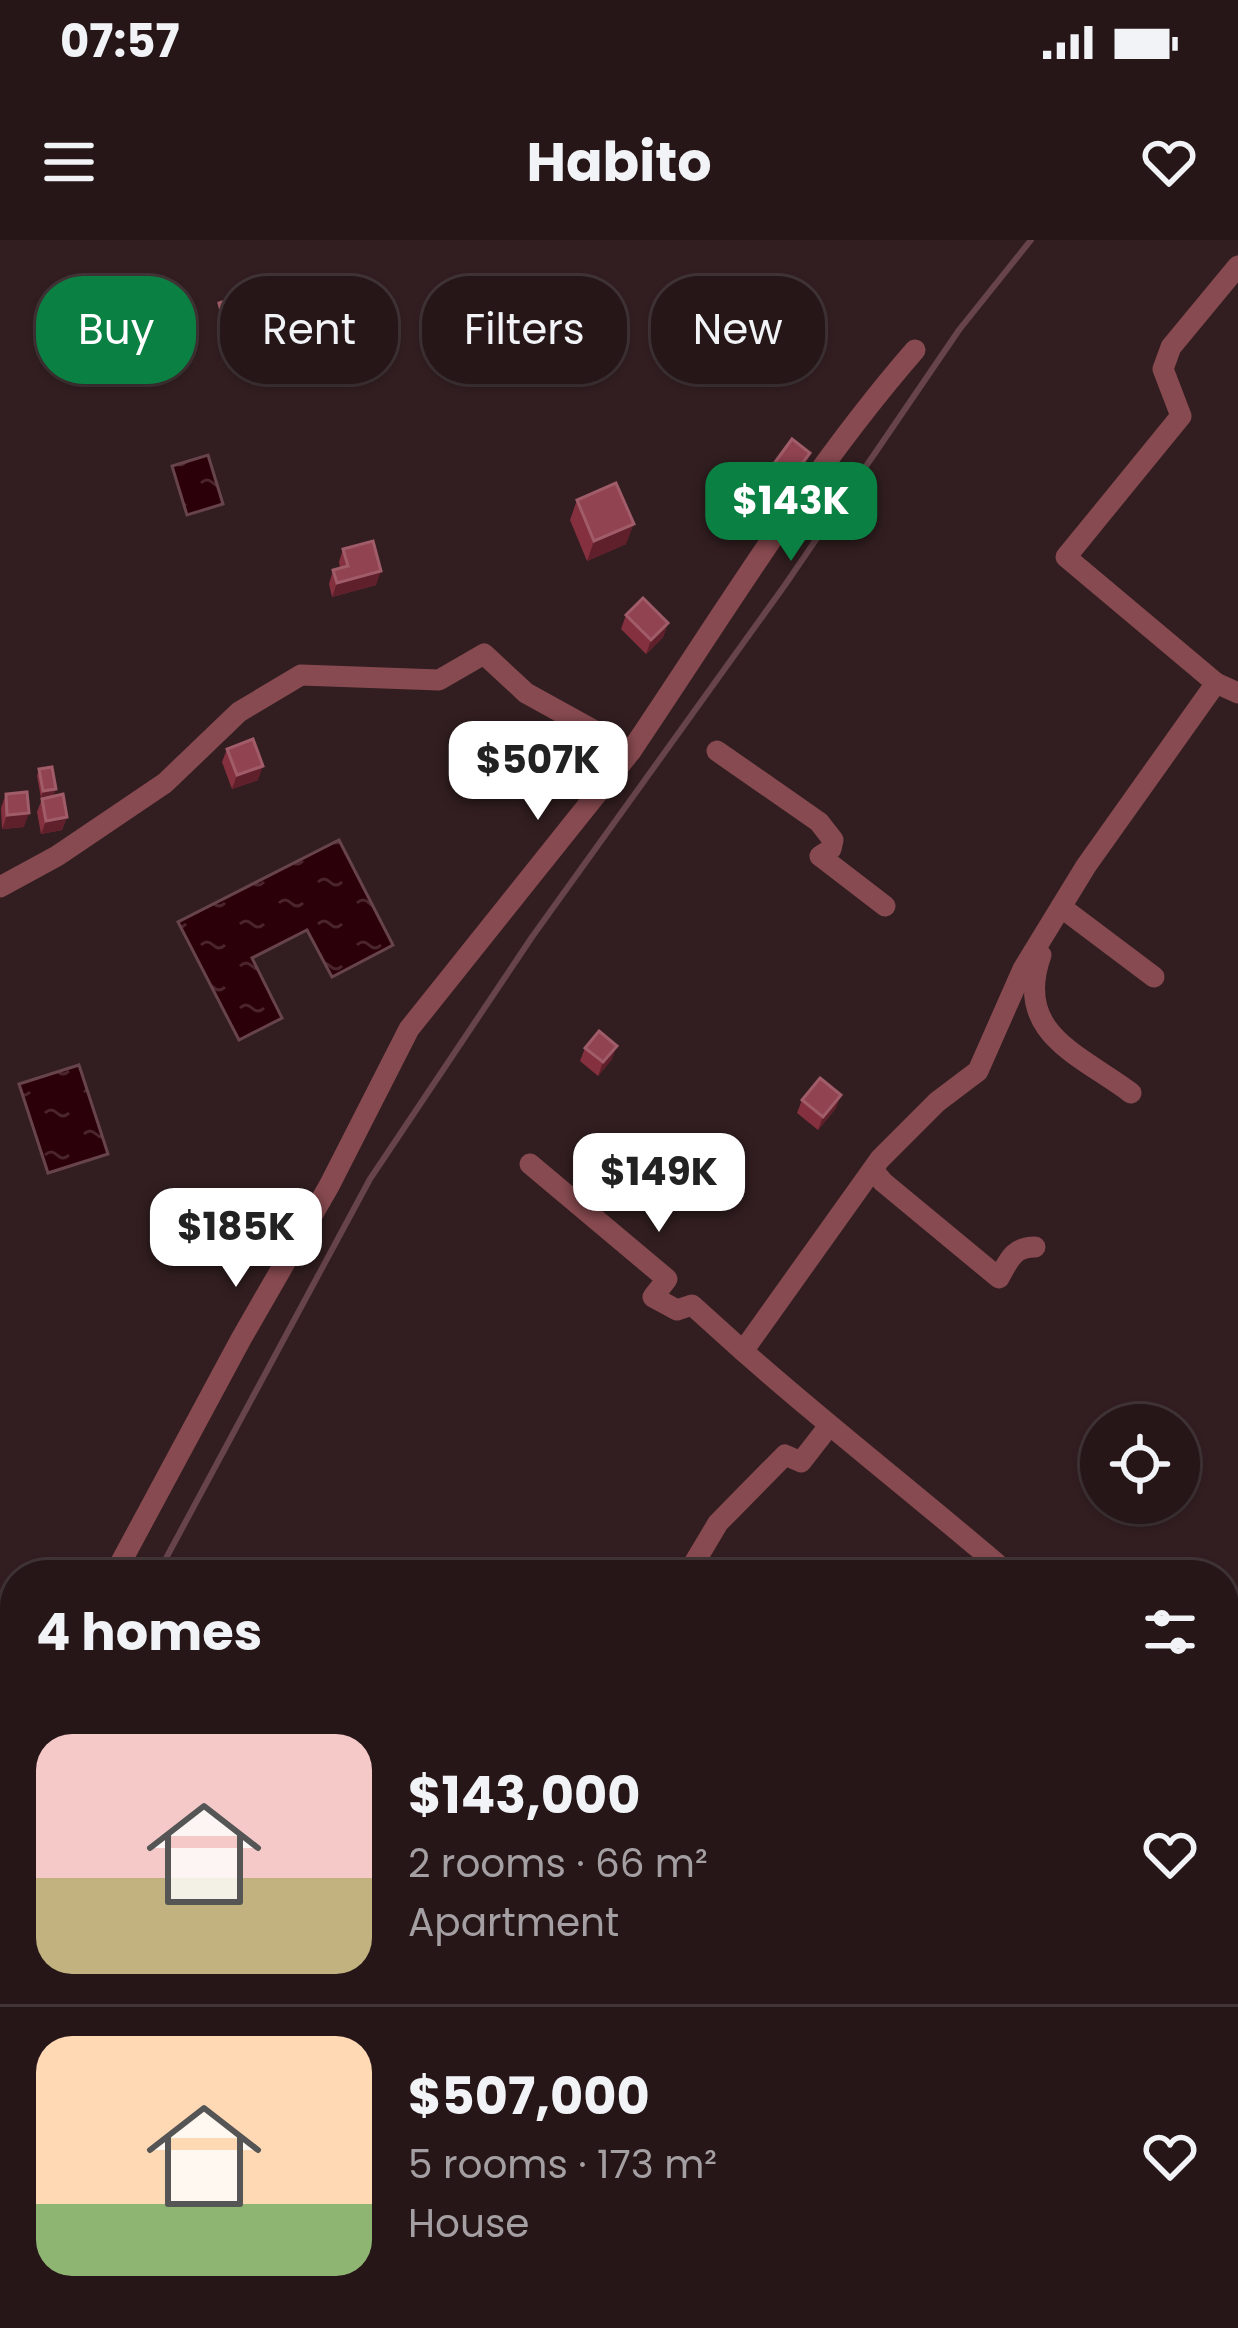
<!DOCTYPE html>
<meta charset="utf-8">
<style>
body{margin:0;font-family:Poppins,sans-serif;background:#2e1f21;color:#f1f3f6;height:100vh;display:flex;flex-direction:column;font-size:45px;white-space:nowrap}
*{box-sizing:border-box;margin:0}
p{font-size:39px;color:#a49fa2}
.icon{flex:none;width:66px;height:66px;fill:none;stroke:currentColor;stroke-width:2;stroke-linecap:round;stroke-linejoin:round}
.map{position:relative;flex:1;overflow:hidden}
.panel{position:absolute;left:0px;top:1320px;width:1239px;height:768px;display:flex;flex-direction:column;background:#261618;border-radius:48px 48px 0 0;box-shadow:0 3px 9px #0004,0 0 0 3px #423537}
.panel>*{flex:none}
.top-card{position:absolute;left:36px;top:36px;width:1167px;height:108px;display:flex;gap:24px}
.tools{position:absolute;left:1080px;top:1164px;display:grid;gap:24px}
.tools a{display:grid;place-items:center;width:120px;height:120px;border-radius:50%;background:#261618;box-shadow:0 3px 9px #0004,0 0 0 3px #423537;font-size:60px}
.price{position:absolute;translate:-50% -102px;padding:0 27px;border-radius:24px;background:#fff;color:#222;font-size:39px;line-height:78px;filter:drop-shadow(0 3px 6px #0008)}
.price::after{content:'';position:absolute;left:50%;top:72px;width:36px;height:27px;margin-left:-18px;background:inherit;clip-path:polygon(0 0,100% 0,50% 100%)}
.price.selected{background:#0b8043;color:#fff}
ul{padding:0;list-style:none}
li{display:flex;align-items:center;gap:36px;height:300px;padding:0 36px}
li+li{border-top:3px solid #423537}
li span{display:grid;place-items:center;flex:none;width:336px;height:240px;border-radius:36px;color:#555}
li>.icon{margin-inline-start:auto}
span .icon{width:144px;height:144px;fill:#fffc;stroke-width:1}
li b{font-size:51px}
h2{display:flex;justify-content:space-between;align-items:center;height:144px;padding:0 36px;font-size:51px}
.chip{padding:0 42px;border-radius:48px;background:#261618;box-shadow:0 3px 9px #0004,0 0 0 3px #423537;font-size:42px;line-height:108px}
.chip.selected{background:#0b8043;color:#fff}
.status{display:flex;justify-content:space-between;align-items:center;height:84px;padding:0 60px;background:#261618;direction:ltr}
.status svg{height:33px;fill:currentColor}
header{display:flex;justify-content:space-between;align-items:center;height:156px;padding:0 36px;background:#261618;font-size:54px;font-weight:700}
.map>svg:first-child{display:block}
</style>
<div class="status"><b>07:57</b><svg viewBox="0 0 49 12"><path d="M0 12V9h3v3zM5 12V6h3v6zM10 12V3h3v9zM15 12V0h3v12zM26 1h20v11H26zM47 4h2v5h-2z"/></svg></div>
<header><svg class="icon" aria-label="menu" viewBox="0 0 24 24"><path d="M4 6h16M4 12h16M4 18h16"/></svg>Habito<svg class="icon" aria-label="heart" viewBox="0 0 24 24"><path d="M12 20l-8-8c-3-5 5-10 8-4 3-6 11-1 8 4z"/></svg></header>
<div class="map">
<svg width="1238" height="2088" viewBox="0 0 1238 2088">
<defs>
<pattern id="water-ripples" width="26" height="14" patternUnits="userSpaceOnUse" patternTransform="scale(3)"><rect width="26" height="14" fill="#2c0009"/><path d="M2 4q2-2 4 0t4 0M15 11q2-2 4 0t4 0" fill="none" stroke="#4b252d"/></pattern>
</defs>
<rect width="100%" height="100%" fill="#321e20"/>
<g fill="url(#water-ripples)" stroke="#67444b" stroke-width="3">
<path d="M208 215 223 264 187 275 172 226Z"/>
<path d="M339 600 393 705 332 737 307 690 252 718 282 778 239 800 178 682Z"/>
<path d="M79 825 108 914 48 933 19 844Z"/>
</g>
<g fill="none" stroke-linecap="round" stroke-linejoin="round">
<path stroke="#67444b" stroke-width="6" d="M157 1335 370 939 532 697 785 345 959 90 1031 0"/>
<g stroke="#874a50" stroke-width="21">
<path d="M1216 443 1238 453"/>
<path d="M631 511C723 375 808 233 915 110"/>
<path d="M717 511 819 582 833 600 831 609 820 616 885 666"/>
<path d="M0 647 57 616 165 543 239 472 301 435 439 440 484 414 526 453 631 511 409 789 329 946 241 1099 114 1335"/>
<path d="M1061 667 1154 737"/>
<path d="M1041 715C1013 793 1079 814 1131 853"/>
<path d="M530 924 667 1039 653 1057 677 1070 692 1065 743 1111"/>
<path d="M873 930 883 942 999 1038C1009 1020 1013 1007 1035 1007"/>
<path d="M687 1335 718 1283 785 1215 801 1222 829 1186"/>
<path d="M1010 1335C922 1259 830 1188 743 1111L880 919 937 862 978 831 1023 729 1086 626 1216 443 1066 317 1181 176 1163 129 1171 107 1238 26"/>
<path d="M0 1587 15 1554"/>
<path d="M0 1681 15 1645"/>
<path d="M1224 1930 1238 1924"/>
<path d="M834 2073 844 2088"/>
<path d="M1097 2088 1111 2073"/>
</g>
</g>
<g fill="#85303f">
<path d="M794 76 810 78 798 87 792 83Z"/>
<path d="M805 226 778 263 760 249 765 236Z"/>
<path d="M577 260 626 304 587 321 570 280Z"/>
<path d="M343 309 376 345 332 357 329 344 333 330 340 328 339 322Z"/>
<path d="M626 375 668 383 663 397 646 414 621 389Z"/>
<path d="M227 509 258 540 232 549 222 522Z"/>
<path d="M574 509 606 516 589 538 569 522Z"/>
<path d="M39 529 56 549 53 556 41 558 37 536Z"/>
<path d="M6 554 24 587 2 589 1 568Z"/>
<path d="M42 559 67 577 62 590 41 594 37 572Z"/>
<path d="M585 808 612 819 598 836 580 821Z"/>
<path d="M802 860 836 868 818 890 797 873Z"/>
<path d="M288 2073H314L320 2088H286L284 2083Z"/>
</g>
<g fill="#5f202b">
<path d="M234 67 232 74 219 78 221 71Z"/>
<path d="M810 213 805 226 778 263 783 249Z"/>
<path d="M634 284 626 304 587 321 594 301Z"/>
<path d="M381 331 376 345 332 357 337 343Z"/>
<path d="M668 383 663 397 646 414 651 400Z"/>
<path d="M611 503 606 516 589 538 594 525Z"/>
<path d="M263 526 258 540 232 549 237 535Z"/>
<path d="M56 549 53 556 41 558 43 551Z"/>
<path d="M29 573 24 587 2 589 7 575Z"/>
<path d="M67 577 62 590 41 594 46 581Z"/>
<path d="M617 806 612 819 598 836 603 822Z"/>
<path d="M841 855 836 868 818 890 823 877Z"/>
</g>
<g fill="#914351" stroke="#a05c68" stroke-width="3">
<path d="M232 59 234 67 221 71 219 63Z"/>
<path d="M808 66 812 71 801 81 794 76Z"/>
<path d="M792 199 810 213 783 249 765 236Z"/>
<path d="M616 243 634 284 594 301 577 260Z"/>
<path d="M373 301 381 331 337 343 333 330 348 326 343 309Z"/>
<path d="M643 358 668 383 651 400 626 375Z"/>
<path d="M591 487 611 503 594 525 574 509Z"/>
<path d="M253 499 263 526 237 535 227 509Z"/>
<path d="M52 527 56 549 43 551 39 529Z"/>
<path d="M27 552 29 573 7 575 6 554Z"/>
<path d="M63 554 67 577 46 581 42 559Z"/>
<path d="M599 791 617 806 603 822 585 808Z"/>
<path d="M820 838 841 855 823 877 802 860Z"/>
<path d="M291 2073H314L320 2088H296Z"/>
</g>
</svg>
<div class="tools">
<a><svg class="icon" aria-label="locate" viewBox="0 0 24 24"><circle cx="12" cy="12" r="6"/><path d="M12 2v4M12 18v4M2 12h4M18 12h4"/></svg></a>
</div>
<b class="price selected" style="left:791px;top:324px">$143K</b>
<b class="price" style="left:538px;top:583px">$507K</b>
<b class="price" style="left:659px;top:995px">$149K</b>
<b class="price" style="left:236px;top:1050px">$185K</b>
<div class="top-card">
<a class="chip selected">Buy</a>
<a class="chip">Rent</a>
<a class="chip">Filters</a>
<a class="chip">New</a>
</div>
<section class="panel">
<h2>4 homes<svg class="icon" aria-label="filters" viewBox="0 0 24 24"><path d="M4 7h16M4 17h16"/><circle cx="9" cy="7" r="2"/><circle cx="15" cy="17" r="2"/></svg></h2>
<ul>
<li><span style="background:linear-gradient(#f6c9c9 60%,#c2b280 0)"><svg class="icon" aria-label="home" viewBox="0 0 24 24"><path d="M3 11l9-7 9 7M6 9v11h12V9"/></svg></span><div><b>$143,000</b><p>2 rooms · 66 m²</p><p>Apartment</p></div><svg class="icon" aria-label="heart" viewBox="0 0 24 24"><path d="M12 20l-8-8c-3-5 5-10 8-4 3-6 11-1 8 4z"/></svg></li>
<li><span style="background:linear-gradient(#ffd9b3 70%,#8fb573 0)"><svg class="icon" aria-label="home" viewBox="0 0 24 24"><path d="M3 11l9-7 9 7M6 9v11h12V9"/></svg></span><div><b>$507,000</b><p>5 rooms · 173 m²</p><p>House</p></div><svg class="icon" aria-label="heart" viewBox="0 0 24 24"><path d="M12 20l-8-8c-3-5 5-10 8-4 3-6 11-1 8 4z"/></svg></li>
</ul>
</section>
</div>
